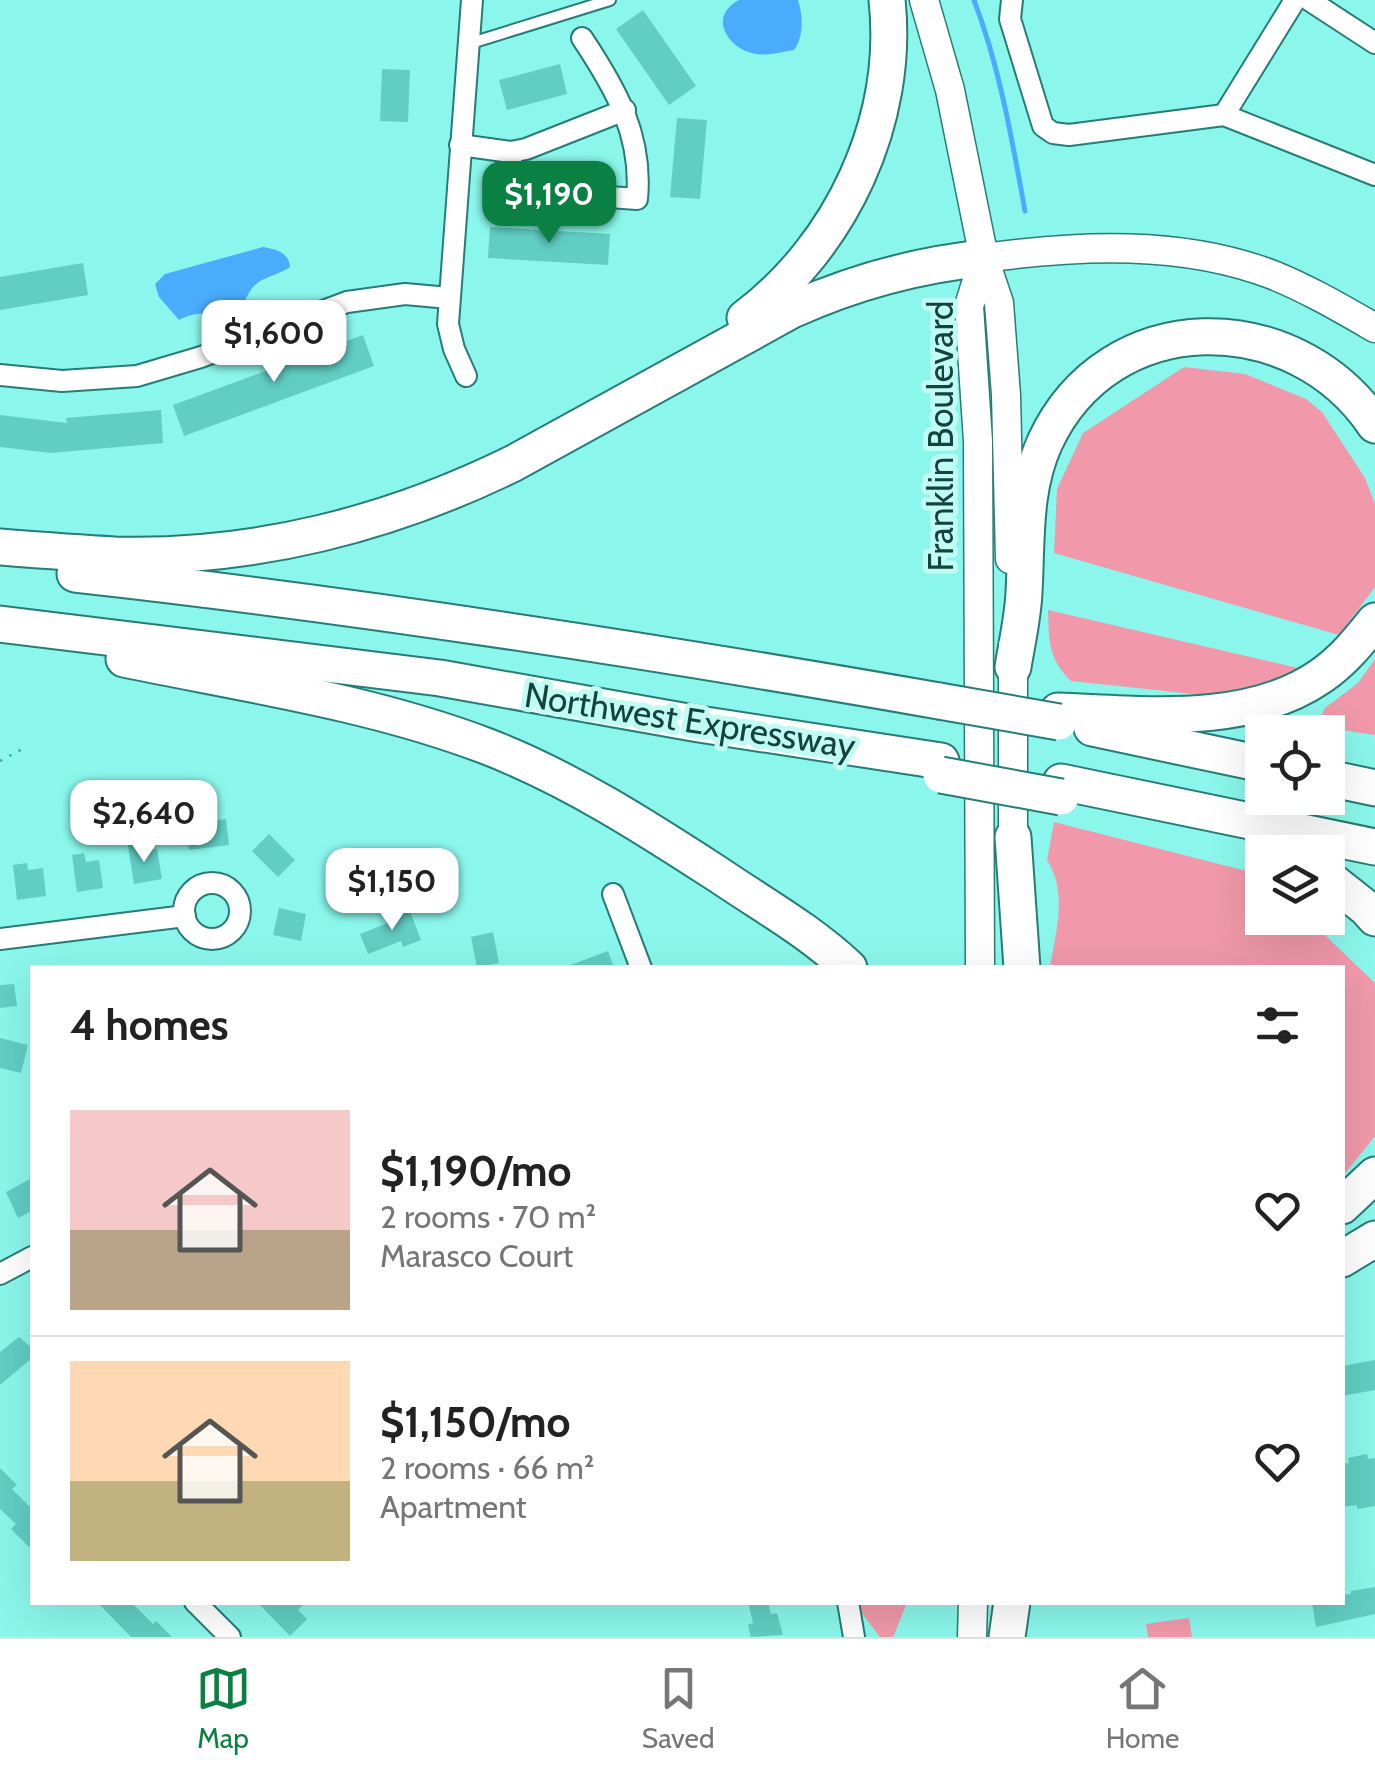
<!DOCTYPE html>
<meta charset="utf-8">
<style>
body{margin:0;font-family:Cabin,sans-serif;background:#f6f6f6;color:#222;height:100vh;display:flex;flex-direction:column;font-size:38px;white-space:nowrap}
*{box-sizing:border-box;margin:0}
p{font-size:32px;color:#767676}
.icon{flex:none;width:55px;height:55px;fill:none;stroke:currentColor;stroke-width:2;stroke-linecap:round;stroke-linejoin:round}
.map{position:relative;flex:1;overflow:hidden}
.side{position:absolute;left:30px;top:965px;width:1315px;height:640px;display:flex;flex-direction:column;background:#fff;border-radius:0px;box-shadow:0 10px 40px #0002}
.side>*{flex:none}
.buttons{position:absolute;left:1245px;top:715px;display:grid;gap:20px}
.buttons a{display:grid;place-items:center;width:100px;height:100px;border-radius:0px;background:#fff;box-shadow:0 10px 40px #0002;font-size:50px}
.price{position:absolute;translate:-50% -85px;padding:0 22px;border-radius:20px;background:#fff;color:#222;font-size:32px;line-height:65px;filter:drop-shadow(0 2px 5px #0008)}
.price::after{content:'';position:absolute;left:50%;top:60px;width:30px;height:22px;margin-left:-15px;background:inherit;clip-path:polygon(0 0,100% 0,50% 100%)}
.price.selected{background:#0b8043;color:#fff}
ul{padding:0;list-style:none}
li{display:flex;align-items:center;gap:30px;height:250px;padding:0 40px}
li+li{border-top:2px solid #e0e0e0}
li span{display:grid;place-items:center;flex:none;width:280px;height:200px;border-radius:0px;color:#555}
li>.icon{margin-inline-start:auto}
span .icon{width:120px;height:120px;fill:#fffc;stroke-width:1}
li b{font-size:42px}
h2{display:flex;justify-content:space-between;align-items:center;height:120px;padding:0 40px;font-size:42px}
.dock{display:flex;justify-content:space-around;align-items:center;height:140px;border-top:2px solid #e0e0e0;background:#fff;font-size:28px;color:#767676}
.dock a{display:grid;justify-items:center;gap:5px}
.dock .selected{color:#0b8043}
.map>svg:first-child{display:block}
</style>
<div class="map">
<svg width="1375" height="1637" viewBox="0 0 1375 1637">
<rect width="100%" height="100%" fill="#8bf7ec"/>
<g fill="#f199aa">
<path d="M1184 367 1245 374 1306 399 1322 412 1365 478 1375 504V587L1339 635 1054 553 1057 489 1083 433Z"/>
<path d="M1048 610 1298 668 1251 690 1212 696 1071 681C1048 659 1049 640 1048 610Z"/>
<path d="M1375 659V735L1316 726 1325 708 1358 683Z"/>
<path d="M1054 822 1262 875V918H1307L1375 983V1136L1343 1176 1342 968 1050 967C1056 930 1068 893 1047 860Z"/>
<path d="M859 1603H907L893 1637H880L861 1612Z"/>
<path d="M1189 1618 1192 1637H1148L1146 1624Z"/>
</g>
<g fill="#4aacfd">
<path d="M739 0H798C803 15 804 37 794 50 781 52 765 57 752 53 727 47 708 16 739 0Z"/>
<path d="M263 247C275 249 289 252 290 267 279 275 262 277 254 286 245 296 247 304 233 309 211 317 199 309 179 320L159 297 155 284 165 274Z"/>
</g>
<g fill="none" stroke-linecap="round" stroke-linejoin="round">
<path stroke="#4aacfd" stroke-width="5" d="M974 0C1000 68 1012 140 1025 211"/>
</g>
<g fill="#61cec4">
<path d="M643 10 696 86 669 105 616 29Z"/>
<path d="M560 64 567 94 507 110 499 80Z"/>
<path d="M382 69 410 70 408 122 380 121Z"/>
<path d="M677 118 707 120 700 199 670 197Z"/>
<path d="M490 227 610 234 608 265 488 258Z"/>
<path d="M83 263 88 295 0 310V277Z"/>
<path d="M363 335 374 366 184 436 173 405Z"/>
<path d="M161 410 163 443 51 453 0 447V415L67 423 66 418Z"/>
<path d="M226 819 229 845 189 850 185 824Z"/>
<path d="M269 834 295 860 278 877 252 851Z"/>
<path d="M140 843 141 852 157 849 162 879 134 884 128 845Z"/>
<path d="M84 853 86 862 99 860 103 888 77 892 72 855Z"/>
<path d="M27 863 28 870 43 868 46 896 17 900 13 865Z"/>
<path d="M279 908 306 914 301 941 273 935Z"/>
<path d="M409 909 421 940 403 947 401 941 368 954 360 934 393 921 391 916Z"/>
<path d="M493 932 499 963 477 967 471 937Z"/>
<path d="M608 951 614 968H568V966Z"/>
<path d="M14 984 17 1006 0 1008V985Z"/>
<path d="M0 1038 28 1045 21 1073 0 1068Z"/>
<path d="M32 1178V1211L18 1218 6 1192Z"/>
<path d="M19 1337 32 1348V1358L0 1385V1352Z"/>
<path d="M1375 1360V1390L1342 1396V1366Z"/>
<path d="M1367 1454 1368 1459 1375 1458V1506L1357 1509V1505L1342 1507V1464L1349 1463 1348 1458Z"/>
<path d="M0 1468 17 1485 12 1489 32 1509V1550L11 1529 16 1524 0 1509Z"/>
<path d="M1375 1587V1614L1316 1627 1312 1602H1342V1595L1351 1594V1591Z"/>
<path d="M97 1602H131L153 1624 156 1621 172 1637H131Z"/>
<path d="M257 1602H306L298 1610 307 1619 290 1636Z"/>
<path d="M748 1602H768L771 1614 777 1613 783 1635 751 1637 748 1625 753 1623Z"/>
</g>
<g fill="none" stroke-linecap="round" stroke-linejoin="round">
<defs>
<path id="service" d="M468 44 610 0"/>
<g id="minor">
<path d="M1012 0 1010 19 1043 126 1053 133 1069 135 1224 115 1375 175"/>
<path d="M1309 0 1375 43"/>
<path d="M1224 115 1295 0"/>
<path d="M460 145 511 152 526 149 625 110"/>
<path d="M511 152 512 190 637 199C643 136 616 89 582 38"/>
<path d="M0 375 62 381 137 376 201 357 347 302 405 294 449 298"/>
<path d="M466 376 454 349 448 324 472 0"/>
<circle cx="212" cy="911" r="28"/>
<path d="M613 894 641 968"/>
<path d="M0 939 185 916"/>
<path d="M0 1274 32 1257"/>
<path d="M195 1602 230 1637"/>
<path d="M848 1602 854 1637"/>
</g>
<g id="secondary">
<path d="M924 0 950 90 984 258 999 303 1006 395 1010 559"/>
<path d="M984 258C1079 245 1182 240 1273 275 1308 289 1342 309 1375 328"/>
<path d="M1013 646V853"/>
<path d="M980 968 978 441 969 306 984 258"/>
<path d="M972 1637 973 1602"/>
</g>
<g id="motorway">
<path d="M745 318C841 246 900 121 887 0"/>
<path d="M0 547C38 550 77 553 115 555 254 559 390 524 514 463L792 310C854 282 916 265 984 258"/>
<path d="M75 574C364 606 653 651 939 701"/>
<path d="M0 624 440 678 699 724 941 761"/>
<path d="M124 659C245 684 370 702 486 746 569 778 645 827 719 875 763 905 810 931 849 968"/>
<path d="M1013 667C1017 642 1023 617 1024 592 1027 541 1023 490 1045 442 1109 304 1294 305 1375 425"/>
<path d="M1058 711C1143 714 1248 727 1321 676 1343 661 1359 641 1375 621"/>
<path d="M1092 728 1262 764"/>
<path d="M1328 778 1375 788"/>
<path d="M1061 782 1375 847"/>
<path d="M1013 837 1022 968"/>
<path d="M1328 878 1366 908 1375 918"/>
<path d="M1342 1206 1375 1175"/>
<path d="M1342 1259 1375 1239"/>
<path d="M1007 1637 1012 1602"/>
</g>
</defs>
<use href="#service" stroke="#267d76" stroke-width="14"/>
<use href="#minor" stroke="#267d76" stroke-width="24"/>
<use href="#secondary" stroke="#267d76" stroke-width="31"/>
<use href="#motorway" stroke="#267d76" stroke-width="39"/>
<path stroke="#52a199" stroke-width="2.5" stroke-dasharray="2.5 8" stroke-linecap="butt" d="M0 761 26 747"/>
<use href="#service" stroke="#fff" stroke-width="10"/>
<use href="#minor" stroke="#fff" stroke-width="20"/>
<use href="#secondary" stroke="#fff" stroke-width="28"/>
<use href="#motorway" stroke="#fff" stroke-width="35"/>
<defs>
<g id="motorway-bridge">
<path d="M939 701 1059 722"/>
<path d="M941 775 1061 797"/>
</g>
</defs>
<use href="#motorway-bridge" stroke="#267d76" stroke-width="39" stroke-linecap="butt"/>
<use href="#motorway-bridge" stroke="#fff" stroke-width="35"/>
</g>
<g text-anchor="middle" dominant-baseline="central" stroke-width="10" stroke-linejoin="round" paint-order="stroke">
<g font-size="35" fill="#13433e" stroke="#c0fcf4">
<text transform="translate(940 436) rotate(-90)">Franklin Boulevard</text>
<text transform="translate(690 720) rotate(9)">Northwest Expressway</text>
</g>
</g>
</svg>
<div class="buttons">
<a><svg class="icon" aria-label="locate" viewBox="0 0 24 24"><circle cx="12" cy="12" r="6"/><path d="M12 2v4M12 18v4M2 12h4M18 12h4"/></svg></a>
<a><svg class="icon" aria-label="layers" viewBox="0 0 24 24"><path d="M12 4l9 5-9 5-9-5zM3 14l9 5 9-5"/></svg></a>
</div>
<b class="price selected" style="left:549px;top:246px">$1,190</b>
<b class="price" style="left:274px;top:385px">$1,600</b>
<b class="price" style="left:144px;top:865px">$2,640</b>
<b class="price" style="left:392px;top:933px">$1,150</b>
<section class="side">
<h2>4 homes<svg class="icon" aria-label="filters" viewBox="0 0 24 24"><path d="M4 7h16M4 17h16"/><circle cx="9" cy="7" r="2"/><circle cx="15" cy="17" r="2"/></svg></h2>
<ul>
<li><span style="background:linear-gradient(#f6c9c9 60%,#b9a48a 0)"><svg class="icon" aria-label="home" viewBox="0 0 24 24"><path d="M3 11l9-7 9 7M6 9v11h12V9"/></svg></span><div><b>$1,190/mo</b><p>2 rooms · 70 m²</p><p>Marasco Court</p></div><svg class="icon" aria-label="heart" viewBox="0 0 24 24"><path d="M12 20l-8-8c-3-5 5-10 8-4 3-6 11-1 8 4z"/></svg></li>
<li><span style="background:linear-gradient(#ffd9b3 60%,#c2b280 0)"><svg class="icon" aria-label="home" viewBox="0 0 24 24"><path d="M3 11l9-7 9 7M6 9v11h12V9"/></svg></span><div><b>$1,150/mo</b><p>2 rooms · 66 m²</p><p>Apartment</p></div><svg class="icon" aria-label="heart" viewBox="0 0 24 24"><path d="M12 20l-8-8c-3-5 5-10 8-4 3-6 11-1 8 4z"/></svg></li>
</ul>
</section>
</div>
<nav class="dock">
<a class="selected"><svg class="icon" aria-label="map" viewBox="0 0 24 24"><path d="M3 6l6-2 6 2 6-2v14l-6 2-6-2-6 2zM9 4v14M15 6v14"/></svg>Map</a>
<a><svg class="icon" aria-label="saved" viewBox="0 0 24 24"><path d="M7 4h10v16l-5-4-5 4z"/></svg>Saved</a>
<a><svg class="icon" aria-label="home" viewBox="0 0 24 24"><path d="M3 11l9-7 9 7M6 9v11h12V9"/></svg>Home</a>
</nav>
